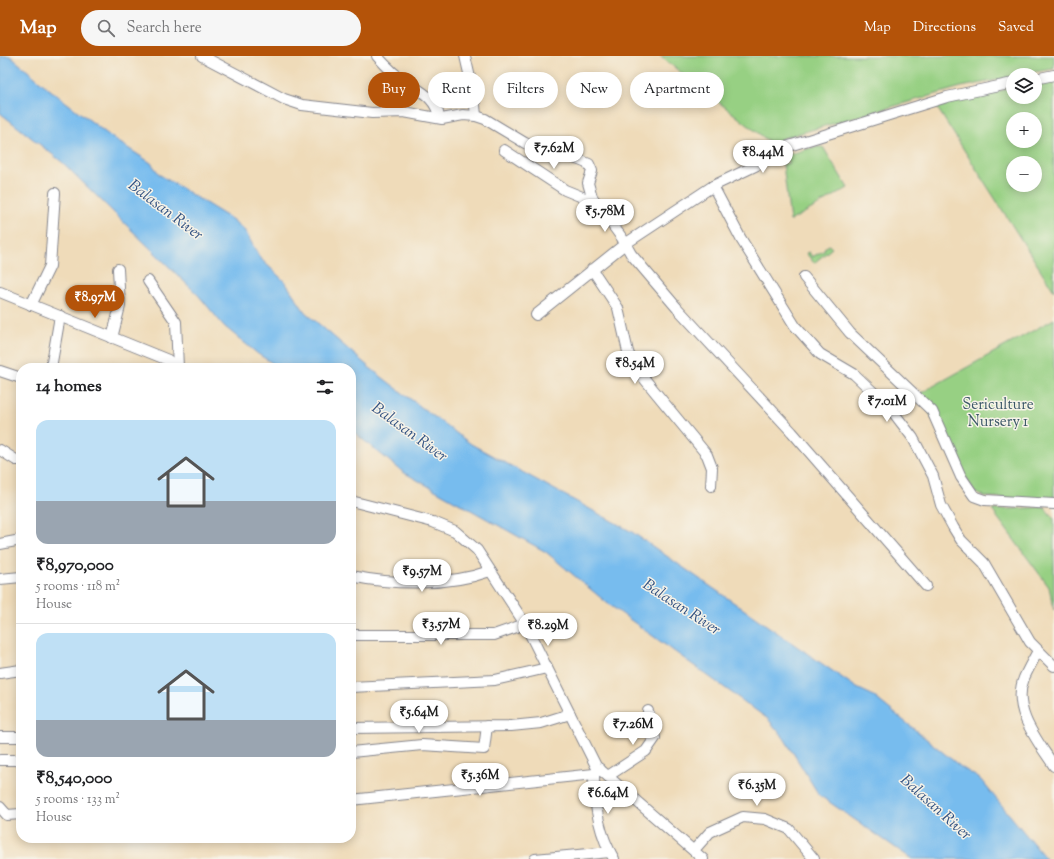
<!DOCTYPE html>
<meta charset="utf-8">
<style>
body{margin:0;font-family:"Sorts Mill Goudy",serif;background:#f6f6f6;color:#202124;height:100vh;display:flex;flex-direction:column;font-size:15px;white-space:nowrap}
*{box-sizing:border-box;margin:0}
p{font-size:13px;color:#757577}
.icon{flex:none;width:22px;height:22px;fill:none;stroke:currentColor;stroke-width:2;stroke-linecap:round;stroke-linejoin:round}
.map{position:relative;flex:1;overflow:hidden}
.drawer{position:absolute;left:16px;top:307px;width:340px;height:480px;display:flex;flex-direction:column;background:#fff;border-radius:16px;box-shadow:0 2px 10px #0003}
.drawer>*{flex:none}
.top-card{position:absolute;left:368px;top:16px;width:380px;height:36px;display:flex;gap:8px}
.controls{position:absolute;left:1006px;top:12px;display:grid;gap:8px}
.controls a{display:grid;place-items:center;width:36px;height:36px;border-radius:50%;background:#fff;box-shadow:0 2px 10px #0003;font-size:20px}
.price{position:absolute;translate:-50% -34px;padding:0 9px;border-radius:14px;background:#fff;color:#222;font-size:13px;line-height:26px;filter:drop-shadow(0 1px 2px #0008)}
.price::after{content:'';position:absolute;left:50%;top:24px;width:12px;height:9px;margin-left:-6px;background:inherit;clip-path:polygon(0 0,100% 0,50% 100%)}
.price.selected{background:#b45309;color:#fff}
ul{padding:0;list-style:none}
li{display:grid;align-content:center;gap:8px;height:212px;padding:0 20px}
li+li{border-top:1px solid #e0e0e0}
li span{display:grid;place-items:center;height:124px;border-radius:12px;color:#555}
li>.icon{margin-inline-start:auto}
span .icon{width:72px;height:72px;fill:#fffc;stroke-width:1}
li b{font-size:17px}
h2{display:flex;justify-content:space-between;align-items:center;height:48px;padding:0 20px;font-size:17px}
.tag{padding:0 14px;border-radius:18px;background:#fff;box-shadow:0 2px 10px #0003;font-size:14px;line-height:36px}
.tag.selected{background:#b45309;color:#fff}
header{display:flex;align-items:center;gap:24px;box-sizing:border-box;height:56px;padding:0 20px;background:#b45309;color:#fff}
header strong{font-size:19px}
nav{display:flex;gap:22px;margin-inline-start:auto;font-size:14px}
.search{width:280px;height:36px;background:#f6f6f6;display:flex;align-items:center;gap:10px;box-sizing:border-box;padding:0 14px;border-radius:22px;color:#757577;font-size:15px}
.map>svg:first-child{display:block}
</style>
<header>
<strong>Map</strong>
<div class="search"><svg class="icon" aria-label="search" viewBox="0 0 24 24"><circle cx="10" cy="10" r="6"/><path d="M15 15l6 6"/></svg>Search here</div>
<nav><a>Map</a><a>Directions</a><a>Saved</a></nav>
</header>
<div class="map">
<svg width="1054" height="803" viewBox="0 0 1054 803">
<rect width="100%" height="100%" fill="#f7f3e8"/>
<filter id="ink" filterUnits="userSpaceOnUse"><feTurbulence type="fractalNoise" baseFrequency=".025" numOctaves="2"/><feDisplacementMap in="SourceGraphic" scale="8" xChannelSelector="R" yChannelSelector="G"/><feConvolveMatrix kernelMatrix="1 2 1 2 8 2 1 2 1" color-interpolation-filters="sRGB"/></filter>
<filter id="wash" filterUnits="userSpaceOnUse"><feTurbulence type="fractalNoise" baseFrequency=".012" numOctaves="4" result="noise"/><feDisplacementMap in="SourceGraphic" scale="16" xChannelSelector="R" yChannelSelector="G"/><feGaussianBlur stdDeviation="0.9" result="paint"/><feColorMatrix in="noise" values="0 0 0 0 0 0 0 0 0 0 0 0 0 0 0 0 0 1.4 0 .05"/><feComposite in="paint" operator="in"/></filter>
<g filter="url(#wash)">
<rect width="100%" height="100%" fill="#efdbb9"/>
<g fill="#97d083" stroke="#598070" fill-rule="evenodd">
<path d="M660 0H1054V13L1013 19V21L961 31 783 82 772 88Z"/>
<path d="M1054 24V235L936 50 959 42 1013 32V41H1035V28ZM1013 63H1035V85H1013ZM1013 107H1035V129H1013Z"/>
<path d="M814 91H823L848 132 790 165 783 108 789 107 787 99Z"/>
<path d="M829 189 832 192 814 207 806 197 809 196 812 201 825 194 824 192Z"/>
<path d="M1054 263V445L987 441 975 437 919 338Z"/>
<path d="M1044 451 1054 463V554L1049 531 992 454Z"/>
</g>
<path fill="#77bcee" stroke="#4976a6" d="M0 0H10L49 33 114 83 151 107 160 119 233 164 245 175 260 202 285 226 305 256 370 312 417 348 471 388 632 476 857 632 872 639 961 711 980 723 1046 803H912L819 739 784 682 768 663 607 547 546 496 403 416 351 374V312H280L258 298 224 270 199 240 62 106 0 57Z"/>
</g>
<g filter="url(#ink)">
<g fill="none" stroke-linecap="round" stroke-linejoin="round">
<defs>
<g id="street">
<path d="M202 0 284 43 302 49 372 57 404 56 442 63 463 59 476 60 485 63 525 87 540 93 562 97 589 108 592 115 588 127 592 141 622 182 631 198 677 252 792 376 926 530"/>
<path d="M377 0C385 9 394 19 405 25 420 35 437 42 439 62"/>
<path d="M465 0 474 39 476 60"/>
<path d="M1035 23 1054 19"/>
<path d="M504 94 565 134 597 147"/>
<path d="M713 130 741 183 795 270 820 298 854 318 890 352 913 382 933 420 941 449 953 471 961 484 984 507 1030 586 1054 610"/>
<path d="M592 213 618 252 628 296 633 309 707 399 712 412 711 430"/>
<path d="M804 221 850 277 932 355 961 421 974 440 985 444 1054 448"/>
<path d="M148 225 176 266 178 312"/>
<path d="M0 236 168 304 177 312"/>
<path d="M31 249 50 210 55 137"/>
<path d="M536 259 625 188 713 130 757 109 776 94 947 41 1013 27"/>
<path d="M112 282 120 250 118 213"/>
<path d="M51 312 60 260"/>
<path d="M0 315 21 322"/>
<path d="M0 394 16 404H21"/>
<path d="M351 445 433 466 455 475 477 494 525 568 596 710 703 803"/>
<path d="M0 488 21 484"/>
<path d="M351 520C395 529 448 530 490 515"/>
<path d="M0 523 21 521"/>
<path d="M351 579H494L525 568"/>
<path d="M1038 595C1033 604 1028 613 1024 622 1011 654 1038 685 1054 710"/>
<path d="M0 617 21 614"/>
<path d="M351 631 495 624 547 612"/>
<path d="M351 672 511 670 541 667 570 658"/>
<path d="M0 681H21"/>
<path d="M351 696 422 689 484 693 487 670"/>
<path d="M0 704H21"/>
<path d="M594 718C594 748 598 777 614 803"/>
<path d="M608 720 646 695 655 682 648 655"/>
<path d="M351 744 594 718 600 713"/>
<path d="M0 751 7 759 21 758"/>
<path d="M694 794 710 776 743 761 765 763 789 773 814 803"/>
<path d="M535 803 610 796"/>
</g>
</defs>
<use href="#street" stroke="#85858c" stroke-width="12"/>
<use href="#street" stroke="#fff" stroke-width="10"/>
</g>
</g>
<g text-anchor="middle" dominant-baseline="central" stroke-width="3" stroke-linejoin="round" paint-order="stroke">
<g font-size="15" fill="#3a5767" stroke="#f7f3e8">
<text x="998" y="349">Sericulture<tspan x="998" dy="17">Nursery 1</tspan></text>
</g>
<g font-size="16" font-style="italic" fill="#325282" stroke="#f7f3e8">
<text transform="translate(165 155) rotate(37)">Balasan River</text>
<text transform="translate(409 377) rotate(36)">Balasan River</text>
<text transform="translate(681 552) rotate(33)">Balasan River</text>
<text transform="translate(935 752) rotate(42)">Balasan River</text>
</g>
</g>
</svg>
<div class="controls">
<a><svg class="icon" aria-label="layers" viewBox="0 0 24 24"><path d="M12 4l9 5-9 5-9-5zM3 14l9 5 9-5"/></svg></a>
<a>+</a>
<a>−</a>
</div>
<b class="price" style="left:554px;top:114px">₹7.62M</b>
<b class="price" style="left:763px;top:118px">₹8.44M</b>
<b class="price" style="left:605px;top:177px">₹5.78M</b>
<b class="price selected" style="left:95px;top:263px">₹8.97M</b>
<b class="price" style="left:635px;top:329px">₹8.54M</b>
<b class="price" style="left:887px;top:367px">₹7.01M</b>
<b class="price" style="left:422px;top:537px">₹9.57M</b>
<b class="price" style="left:441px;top:590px">₹3.57M</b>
<b class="price" style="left:548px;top:591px">₹8.29M</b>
<b class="price" style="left:419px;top:678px">₹5.64M</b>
<b class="price" style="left:633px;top:690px">₹7.26M</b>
<b class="price" style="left:480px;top:741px">₹5.36M</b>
<b class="price" style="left:757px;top:751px">₹6.35M</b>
<b class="price" style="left:608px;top:759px">₹6.64M</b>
<div class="top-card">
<a class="tag selected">Buy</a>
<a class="tag">Rent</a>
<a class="tag">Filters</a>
<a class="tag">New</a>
<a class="tag">Apartment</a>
</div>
<section class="drawer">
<h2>14 homes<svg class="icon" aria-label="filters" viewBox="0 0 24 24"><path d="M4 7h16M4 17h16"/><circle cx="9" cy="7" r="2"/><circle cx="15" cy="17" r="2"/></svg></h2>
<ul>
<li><span style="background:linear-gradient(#bfe0f5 65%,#9aa5b1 0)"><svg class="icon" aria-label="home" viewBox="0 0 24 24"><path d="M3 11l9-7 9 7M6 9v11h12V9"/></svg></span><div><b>₹8,970,000</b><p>5 rooms · 118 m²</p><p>House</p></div></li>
<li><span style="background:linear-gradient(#bfe0f5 70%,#9aa5b1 0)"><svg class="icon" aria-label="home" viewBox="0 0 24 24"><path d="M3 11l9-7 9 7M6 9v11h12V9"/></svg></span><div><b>₹8,540,000</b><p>5 rooms · 133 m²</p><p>House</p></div></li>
</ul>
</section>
</div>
